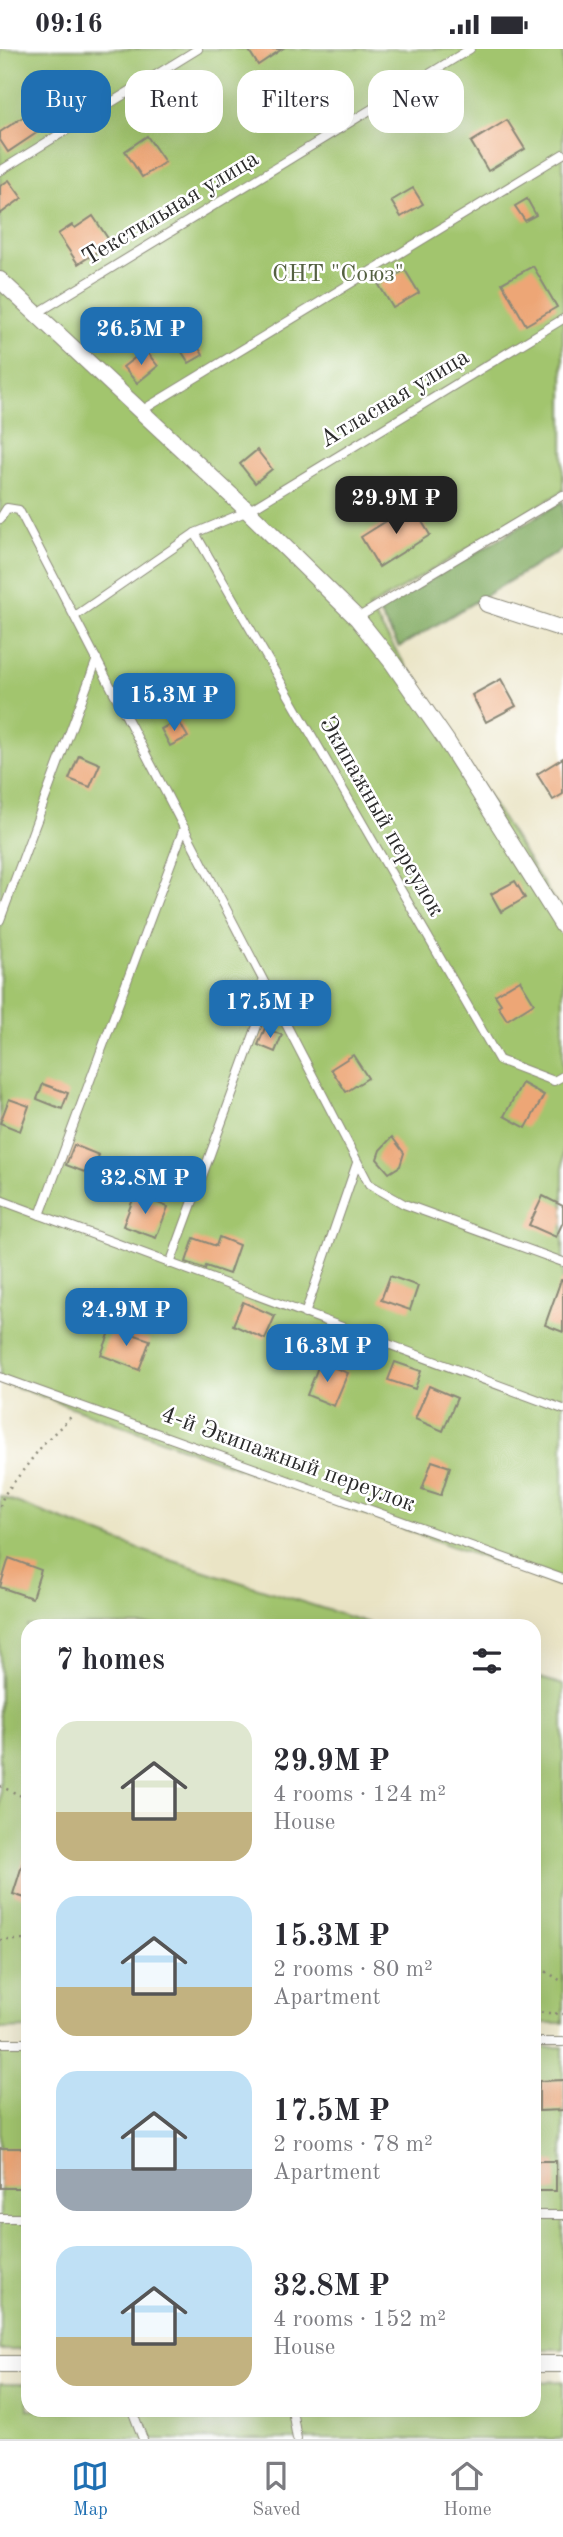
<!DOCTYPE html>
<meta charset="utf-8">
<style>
body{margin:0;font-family:"Old Standard TT",serif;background:#f7f7f7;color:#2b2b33;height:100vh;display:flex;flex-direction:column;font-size:26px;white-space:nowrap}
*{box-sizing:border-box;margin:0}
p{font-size:23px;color:#7c7c81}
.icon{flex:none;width:38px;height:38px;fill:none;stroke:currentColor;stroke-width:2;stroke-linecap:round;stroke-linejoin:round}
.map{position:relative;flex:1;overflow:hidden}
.side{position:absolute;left:21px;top:1570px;width:520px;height:798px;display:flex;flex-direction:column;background:#fff;border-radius:21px;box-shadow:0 7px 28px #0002}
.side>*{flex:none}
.banner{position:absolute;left:21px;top:21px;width:522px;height:63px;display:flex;gap:14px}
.price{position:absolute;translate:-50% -60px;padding:0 16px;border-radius:14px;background:#1f6fb2;color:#fff;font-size:23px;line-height:46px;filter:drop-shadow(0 2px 4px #0008)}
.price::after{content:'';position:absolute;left:50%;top:42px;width:21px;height:16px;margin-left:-10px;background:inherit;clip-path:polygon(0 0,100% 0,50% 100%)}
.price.current{background:#222;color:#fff}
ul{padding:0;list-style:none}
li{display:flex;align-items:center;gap:21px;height:175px;padding:0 35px}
li span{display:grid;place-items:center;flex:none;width:196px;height:140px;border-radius:21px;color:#555}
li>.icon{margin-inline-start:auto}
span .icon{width:84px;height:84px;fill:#fffc;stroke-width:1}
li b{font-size:30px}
h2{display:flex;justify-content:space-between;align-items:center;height:84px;padding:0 35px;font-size:30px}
.chip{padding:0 24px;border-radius:21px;background:#fff;box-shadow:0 7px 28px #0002;font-size:24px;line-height:63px}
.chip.current{background:#1f6fb2;color:#fff}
.status{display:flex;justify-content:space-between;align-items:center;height:49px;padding:0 35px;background:#fff;direction:ltr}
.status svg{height:19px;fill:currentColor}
.menu{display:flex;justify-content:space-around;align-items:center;height:98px;border-top:2px solid #e1e1e2;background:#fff;font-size:19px;color:#7c7c81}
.menu a{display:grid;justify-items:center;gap:4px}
.menu .current{color:#1f6fb2}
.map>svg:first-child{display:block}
</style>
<div class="status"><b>09:16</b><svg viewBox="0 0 49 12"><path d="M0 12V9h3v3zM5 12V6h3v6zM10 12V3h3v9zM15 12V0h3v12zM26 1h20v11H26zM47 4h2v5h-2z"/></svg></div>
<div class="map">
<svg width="563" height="2390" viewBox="0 0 563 2390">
<rect width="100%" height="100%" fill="#fff"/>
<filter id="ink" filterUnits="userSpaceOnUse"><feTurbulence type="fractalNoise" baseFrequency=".0143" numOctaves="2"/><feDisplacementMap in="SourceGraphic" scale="14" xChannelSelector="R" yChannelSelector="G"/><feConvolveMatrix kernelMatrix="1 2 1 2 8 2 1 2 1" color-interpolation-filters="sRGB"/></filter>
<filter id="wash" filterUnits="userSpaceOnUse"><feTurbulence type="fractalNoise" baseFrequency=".00686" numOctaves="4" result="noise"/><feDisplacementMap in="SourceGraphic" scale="28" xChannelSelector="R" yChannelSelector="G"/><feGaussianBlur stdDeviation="1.57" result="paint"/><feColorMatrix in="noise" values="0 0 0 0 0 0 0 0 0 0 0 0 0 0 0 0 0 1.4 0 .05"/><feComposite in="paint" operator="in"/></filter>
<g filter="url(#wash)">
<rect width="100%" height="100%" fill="#eae4c5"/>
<g fill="#a2c56e" stroke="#66784c" stroke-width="2">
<path d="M0 0H563V442L369 559 563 866V1538L0 1332Z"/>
<path d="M0 1447 155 1506 378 1577H28V1979L0 1980Z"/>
<path d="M534 1627 563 1636V1974H534Z"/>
<path d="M563 1998V2300H534V1999Z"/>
<rect x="0" y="2002" width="28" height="299"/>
<path d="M563 2332V2390H0V2335H28V2361H534V2333Z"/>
</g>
<path fill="#81aa61" stroke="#566a46" stroke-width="2" d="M563 452V500L399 598 378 562Z"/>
<g id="blocks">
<g fill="#eda676">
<path d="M248 0H282L258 16Z"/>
<path d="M170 33 179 48 157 62 147 48Z"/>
<path d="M26 66 38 83 8 103 0 91V83Z"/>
<path d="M507 71 525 100 488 122 471 93Z"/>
<path d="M147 87 165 113 142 128 125 102Z"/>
<path d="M9 131 22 149 0 165V137Z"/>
<path d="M413 139 423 155 401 168 391 152Z"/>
<path d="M527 150 536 166 525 172 515 157Z"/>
<path d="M93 167 111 194 78 215 58 185 72 176 75 179Z"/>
<path d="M533 217 557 258 526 276 502 234Z"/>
<path d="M405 221 419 244 393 259 379 236Z"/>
<path d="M194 291 203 306 189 314 180 300Z"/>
<path d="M145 301 158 317 137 334 123 318Z"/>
<path d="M257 401 272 420 255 434 240 415Z"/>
<path d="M412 456 430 486 379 518 361 488Z"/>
<path d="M501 630 516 657 486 673 472 646Z"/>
<path d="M178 671 188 688 170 697 161 680Z"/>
<path d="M79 706 100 715 90 738 69 730Z"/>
<path d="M563 709V745L553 751 537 725Z"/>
<path d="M515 832 525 849 501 863 491 845Z"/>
<path d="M520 931 534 954 507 971 498 957 501 955 495 946Z"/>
<path d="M265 979 282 986 275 1003 258 996Z"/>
<path d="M353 1006 368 1029 346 1043 331 1020Z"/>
<path d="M522 1034 544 1046 526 1079 504 1067Z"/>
<path d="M43 1035 68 1044 62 1060 37 1050Z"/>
<path d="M9 1050 29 1057 20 1082 0 1074Z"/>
<path d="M392 1088 404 1104 400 1117 389 1124 377 1110 380 1101Z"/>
<path d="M74 1096 99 1106 92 1126 66 1116Z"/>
<path d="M135 1145 168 1158 156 1189 123 1177Z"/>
<path d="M543 1147 563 1157V1173L556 1188 529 1176Z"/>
<path d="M219 1188 239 1196 229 1225 206 1217 205 1220 186 1213 194 1189 216 1197Z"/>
<path d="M390 1227 418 1237 410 1261 381 1251Z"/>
<path d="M561 1231H563V1283L545 1276Z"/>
<path d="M243 1253 275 1267 265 1290 233 1276Z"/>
<path d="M112 1278 150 1291 139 1321 101 1306Z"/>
<path d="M320 1313 348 1324 334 1357 307 1346Z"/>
<path d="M395 1313 421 1322 415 1340 388 1331Z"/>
<path d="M429 1337 457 1349 443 1382 415 1370Z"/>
<path d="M432 1412 450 1418 441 1446 422 1440Z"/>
<path d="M9 1509 41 1521 32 1549 0 1538Z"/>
<path d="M25 1807H28V1850L13 1845Z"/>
<path d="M563 2031V2061L539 2062V2032Z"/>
<rect x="0" y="2099" width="28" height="40"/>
<path d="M535 2112H556V2142H536Z"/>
</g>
</g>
</g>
<g filter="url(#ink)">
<use href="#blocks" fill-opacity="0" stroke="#8a8878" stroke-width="2"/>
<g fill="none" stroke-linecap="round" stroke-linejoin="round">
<defs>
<g id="lane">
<path d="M0 122 198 0"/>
<path d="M36 265 470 0"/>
<path d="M141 362 563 105"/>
<path d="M0 470 7 459 19 461 369 1135 404 1155 563 1213"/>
<path d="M195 484 499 1011 554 1032 563 1027"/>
<path d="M75 567 195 484 248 462 563 270"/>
<path d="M357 569 563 446"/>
<path d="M0 871 97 610"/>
<path d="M0 1151 563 1360"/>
<path d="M40 1166 184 779"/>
<path d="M170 1215 269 944"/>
<path d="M305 1265 357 1114"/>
<path d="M0 1328 563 1530"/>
<path d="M534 1993H563"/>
<path d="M0 1994H28"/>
<path d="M534 2166H563"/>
<path d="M0 2169H28"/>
<path d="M132 2361 143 2390"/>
<path d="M292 2361 297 2390"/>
</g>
<g id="street">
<path d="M0 231 248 462 357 569 392 613 446 691 563 877"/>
<path d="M487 555 563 580"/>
<path d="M0 2315H28"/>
<path d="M534 2315H563"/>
</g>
</defs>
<use href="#lane" stroke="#8a8878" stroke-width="10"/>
<use href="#street" stroke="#8a8878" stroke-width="18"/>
<g stroke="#8a8878" stroke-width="2.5" stroke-dasharray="2 5" stroke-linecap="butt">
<path d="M0 1457 4 1446 45 1393 72 1367"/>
<path d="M0 1737 28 1750"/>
<path d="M0 1891H28"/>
<path d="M534 1915 563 1933"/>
<path d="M534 1963 563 1965"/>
</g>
<use href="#lane" stroke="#fff" stroke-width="8"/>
<use href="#street" stroke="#fff" stroke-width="16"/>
</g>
</g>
<g text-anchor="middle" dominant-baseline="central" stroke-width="5" stroke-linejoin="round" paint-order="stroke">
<g font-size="24" fill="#2b2b2b" stroke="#fff">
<text transform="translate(171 160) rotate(-31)">Текстильная улица</text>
<text transform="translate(395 350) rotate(-31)">Атласная улица</text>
<text transform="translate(381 768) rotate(60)">Экипажный переулок</text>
<text transform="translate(288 1411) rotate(20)">4-й Экипажный переулок</text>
</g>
<g font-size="24" fill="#556142" stroke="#fff">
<text x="338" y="226">СНТ "Союз"</text>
</g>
</g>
</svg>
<b class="price" style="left:141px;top:318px">26.5M ₽</b>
<b class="price current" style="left:396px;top:487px">29.9M ₽</b>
<b class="price" style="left:174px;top:684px">15.3M ₽</b>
<b class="price" style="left:270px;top:991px">17.5M ₽</b>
<b class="price" style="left:145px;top:1167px">32.8M ₽</b>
<b class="price" style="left:126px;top:1299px">24.9M ₽</b>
<b class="price" style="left:327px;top:1335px">16.3M ₽</b>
<div class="banner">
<a class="chip current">Buy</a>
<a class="chip">Rent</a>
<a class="chip">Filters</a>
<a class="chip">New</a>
</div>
<section class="side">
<h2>7 homes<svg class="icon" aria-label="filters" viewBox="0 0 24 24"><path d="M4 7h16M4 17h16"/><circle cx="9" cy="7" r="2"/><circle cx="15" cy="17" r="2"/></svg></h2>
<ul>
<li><span style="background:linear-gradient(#dfe7d0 65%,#c2b280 0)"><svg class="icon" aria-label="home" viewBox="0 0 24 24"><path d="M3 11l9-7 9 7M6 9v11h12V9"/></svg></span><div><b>29.9M ₽</b><p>4 rooms · 124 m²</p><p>House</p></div></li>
<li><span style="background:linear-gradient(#bfe0f5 65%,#c2b280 0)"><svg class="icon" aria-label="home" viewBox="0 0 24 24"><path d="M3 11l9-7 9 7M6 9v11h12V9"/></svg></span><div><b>15.3M ₽</b><p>2 rooms · 80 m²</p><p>Apartment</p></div></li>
<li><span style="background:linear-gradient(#bfe0f5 70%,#9aa5b1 0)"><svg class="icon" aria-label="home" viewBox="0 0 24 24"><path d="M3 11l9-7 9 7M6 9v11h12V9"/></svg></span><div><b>17.5M ₽</b><p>2 rooms · 78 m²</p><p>Apartment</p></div></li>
<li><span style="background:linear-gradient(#bfe0f5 65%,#c2b280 0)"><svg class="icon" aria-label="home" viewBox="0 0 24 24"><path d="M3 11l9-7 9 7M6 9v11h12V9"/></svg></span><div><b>32.8M ₽</b><p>4 rooms · 152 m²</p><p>House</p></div></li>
</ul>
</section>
</div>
<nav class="menu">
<a class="current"><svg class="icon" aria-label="map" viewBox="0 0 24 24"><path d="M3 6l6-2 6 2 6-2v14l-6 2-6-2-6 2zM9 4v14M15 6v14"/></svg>Map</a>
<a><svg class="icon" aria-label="saved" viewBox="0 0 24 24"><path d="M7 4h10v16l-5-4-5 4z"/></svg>Saved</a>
<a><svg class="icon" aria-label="home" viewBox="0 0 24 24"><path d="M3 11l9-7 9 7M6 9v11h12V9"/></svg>Home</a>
</nav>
